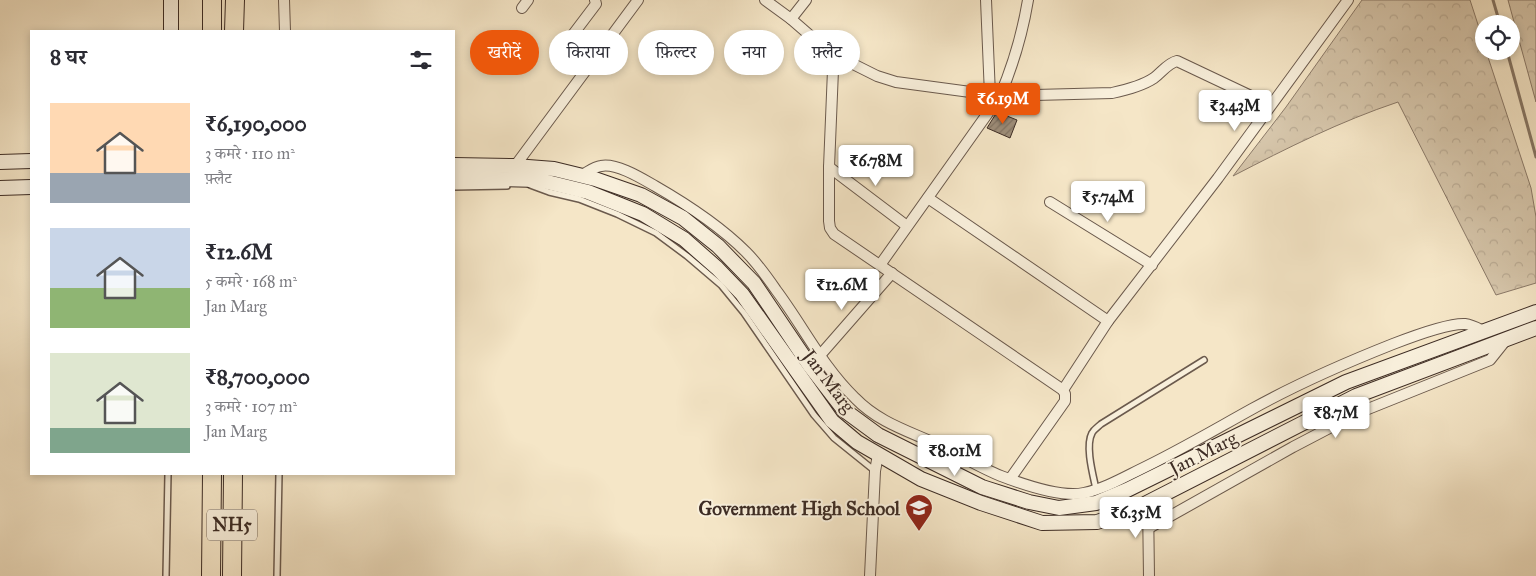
<!DOCTYPE html>
<html lang="hi">
<meta charset="utf-8">
<style>
body{margin:0;font-family:"IM FELL Great Primer","Noto Serif Devanagari",serif;background:#f2f2f3;color:#2b2b33;height:100vh;display:flex;flex-direction:column;font-size:19px;white-space:nowrap}
*{box-sizing:border-box;margin:0}
p{font-size:16px;color:#7c7c81}
.icon{flex:none;width:28px;height:28px;fill:none;stroke:currentColor;stroke-width:2;stroke-linecap:round;stroke-linejoin:round}
.map{position:relative;flex:1;overflow:hidden}
.sheet{position:absolute;left:30px;top:30px;width:425px;height:445px;display:flex;flex-direction:column;background:#fff;border-radius:0px;box-shadow:0 2px 8px #0003}
.sheet>*{flex:none}
.guide{position:absolute;left:470px;top:30px;width:475px;height:45px;display:flex;gap:10px}
.controls{position:absolute;left:1475px;top:15px;display:grid;gap:10px}
.controls a{display:grid;place-items:center;width:45px;height:45px;border-radius:50%;background:#fff;box-shadow:0 2px 8px #0003;font-size:25px}
.price{position:absolute;translate:-50% -42px;padding:0 11px;border-radius:5px;background:#fff;color:#222;font-size:16px;line-height:32px;filter:drop-shadow(0 1px 2px #0008)}
.price::after{content:'';position:absolute;left:50%;top:30px;width:15px;height:11px;margin-left:-8px;background:inherit;clip-path:polygon(0 0,100% 0,50% 100%)}
.price.selected{background:#ea580c;color:#fff}
ul{padding:0;list-style:none}
li{display:flex;align-items:center;gap:15px;height:125px;padding:0 20px}
li span{display:grid;place-items:center;flex:none;width:140px;height:100px;border-radius:0px;color:#555}
li>.icon{margin-inline-start:auto}
span .icon{width:60px;height:60px;fill:#fffc;stroke-width:1}
li b{font-size:21px}
h2{display:flex;justify-content:space-between;align-items:center;height:60px;padding:0 20px;font-size:21px}
.pill{padding:0 18px;border-radius:22px;background:#fff;box-shadow:0 2px 8px #0003;font-size:18px;line-height:45px}
.pill.selected{background:#ea580c;color:#fff}
.map>svg:first-child{display:block}
</style>
<div class="map">
<svg width="1536" height="576" viewBox="0 0 1536 576">
<defs>
<pattern id="forest-crowns" width="20" height="18" patternUnits="userSpaceOnUse" patternTransform="scale(1.25)"><rect width="20" height="18" fill="#d6c6ab"/><path d="M2 6a3 3 0 1 1 6 0M12 15a3 3 0 1 1 6 0" fill="none" stroke="#b9aa93"/></pattern>
<pattern id="building-hatch" width="6" height="6" patternUnits="userSpaceOnUse" patternTransform="scale(1.25)"><rect width="6" height="6" fill="#9d8d79"/><path d="M-1 1l2-2M0 6l6-6M5 7l2-2" fill="none" stroke="#817363"/></pattern>
</defs>
<rect width="100%" height="100%" fill="#f5e6c7"/>
<filter id="stains"><feTurbulence type="fractalNoise" baseFrequency=".004" numOctaves="4"/><feColorMatrix values="0 0 0 0 .2 0 0 0 0 .09 0 0 0 0 .02 0 0 0 .5 -.17"/></filter>
<radialGradient id="worn" r=".72"><stop offset=".6" stop-color="#630" stop-opacity="0"/><stop offset="1" stop-color="#630" stop-opacity=".3"/></radialGradient>
<g fill="url(#forest-crowns)" stroke="#8a7968">
<path d="M1362 0H1470L1484 43V51H1486L1531 188 1536 217V283L1496 295 1398 102C1341 121 1287 148 1233 176L1286 107Z"/>
<path d="M1508 0H1536V102Z"/>
</g>
<g fill="none" stroke-linecap="round" stroke-linejoin="round">
<g stroke="#867665" stroke-width="3">
<path d="M1493 0 1500 24"/>
<path d="M1507 51 1536 157"/>
</g>
</g>
<path fill="url(#building-hatch)" stroke="#3d2c24" d="M997 112 1017 120 1010 138 987 128Z"/>
<g fill="none" stroke-linecap="round" stroke-linejoin="round">
<defs>
<g id="lane">
<path d="M530 185 549 192 579 199 617 214 656 233 687 256 721 285 744 313 814 415 834 438 875 471"/>
<path d="M454 187 507 186"/>
<path d="M1096 489C1093 475 1085 446 1092 433 1094 429 1098 427 1101 424L1204 360"/>
<path d="M166 576 168 474"/>
<path d="M277 576 279 474"/>
</g>
<g id="street">
<path d="M284 0 285 31"/>
<path d="M765 0 791 19 829 52 833 70 829 167V221L830 228 834 234 1063 390 1108 321 1218 178 1348 0"/>
<path d="M986 0 990 95"/>
<path d="M1028 0C1022 36 1014 63 1000 96L1112 93C1126 90 1142 86 1154 78 1162 72 1168 63 1177 61L1270 105"/>
<path d="M522 8 528 0"/>
<path d="M791 19 806 0"/>
<path d="M568 41 596 4 595 0"/>
<path d="M829 52 877 76 896 82 1000 96 880 265"/>
<path d="M829 167 907 226"/>
<path d="M513 170 515 166 638 0"/>
<path d="M582 175C588 172 594 167 601 166 617 163 641 178 655 186 688 205 719 225 746 252 757 263 767 277 776 290 803 326 822 366 855 398 880 424 912 432 943 447 963 457 981 468 1001 476 1022 484 1062 498 1084 493 1103 489 1121 479 1139 470 1177 452 1214 430 1252 409 1297 384 1345 363 1393 344 1411 337 1447 323 1465 324 1473 325 1479 329 1485 332"/>
<path d="M928 198 1108 321"/>
<path d="M1050 202 1152 265"/>
<path d="M815 361 892 273"/>
<path d="M1010 479 1065 401V394L1063 390"/>
<path d="M1148 502 1149 576"/>
<path d="M1149 528 1293 447 1358 413 1490 360 1506 340"/>
<path d="M870 576 875 471 878 455"/>
</g>
<g id="secondary">
<path d="M171 31V0"/>
<path d="M0 162 31 161"/>
<path d="M454 165 515 166 554 169 595 179 641 195 683 218 718 246 754 283 810 366 844 410 878 435 982 487 1029 502 1059 508 1096 503 1127 490 1346 382 1536 312"/>
<path d="M454 178 539 180 588 192 643 214 684 239 717 268 742 294 832 421 857 442 921 479 981 503 1042 523 1097 522 1131 511 1356 396 1536 328"/>
<path d="M0 188 31 187"/>
</g>
<g id="highway">
<path d="M212 31V0"/>
<path d="M234 31 235 0"/>
<path d="M211 576 212 474"/>
<path d="M232 576 233 474"/>
</g>
</defs>
<use href="#lane" stroke="#6b5a4d" stroke-width="8"/>
<use href="#street" stroke="#6b5a4d" stroke-width="12"/>
<use href="#secondary" stroke="#3d2c24" stroke-width="16"/>
<use href="#highway" stroke="#3d2c24" stroke-width="20"/>
<use href="#lane" stroke="#f8efdb" stroke-width="5"/>
<use href="#street" stroke="#f8efdb" stroke-width="10"/>
<use href="#secondary" stroke="#f8efdb" stroke-width="14"/>
<use href="#highway" stroke="#f5e6c7" stroke-width="18"/>
</g>
<defs>
<symbol id="school-pin" viewBox="-11 -11 22 30"><path d="M0 17L-7.5 6A9.5 9.5 0 1 1 7.5 6Z" fill="#8f2418" stroke="#f8efdb"/><path d="M0-5L7-2L0 1L-7-2ZM-4 1L0 2.5L4 1V4Q0 6-4 4Z" fill="#fff"/></symbol>
</defs>
<g fill-rule="evenodd">
<use href="#school-pin" x="903" y="492" width="32" height="43"/>
</g>
<g text-anchor="middle" dominant-baseline="central" stroke-width="4" stroke-linejoin="round" paint-order="stroke">
<rect fill="#f8efdb" stroke="#75665b" stroke-width="1" x="207" y="509.5" width="50" height="31" rx="4"/>
<g font-size="18" font-weight="bold" fill="#3d2c24">
<text x="232" y="525">NH5</text>
</g>
<g font-size="19" fill="#3d2c24" stroke="#f8efdb">
<text transform="translate(829 381) rotate(53)">Jan Marg</text>
<text transform="translate(1203 453) rotate(-27)">Jan Marg</text>
</g>
<g font-size="19" font-weight="bold" fill="#3d2c24" stroke="#f8efdb" text-anchor="end">
<text x="900" y="508">Government High School</text>
</g>
</g>
<rect width="100%" height="100%" filter="url(#stains)"/>
<rect width="100%" height="100%" fill="url(#worn)"/>
</svg>
<div class="controls">
<a><svg class="icon" aria-label="locate" viewBox="0 0 24 24"><circle cx="12" cy="12" r="6"/><path d="M12 2v4M12 18v4M2 12h4M18 12h4"/></svg></a>
</div>
<b class="price selected" style="left:1003px;top:125px">₹6.19M</b>
<b class="price" style="left:1235px;top:132px">₹3.43M</b>
<b class="price" style="left:876px;top:187px">₹6.78M</b>
<b class="price" style="left:1108px;top:223px">₹5.74M</b>
<b class="price" style="left:842px;top:311px">₹12.6M</b>
<b class="price" style="left:1336px;top:439px">₹8.7M</b>
<b class="price" style="left:955px;top:477px">₹8.01M</b>
<b class="price" style="left:1136px;top:539px">₹6.35M</b>
<div class="guide">
<a class="pill selected">खरीदें</a>
<a class="pill">किराया</a>
<a class="pill">फ़िल्टर</a>
<a class="pill">नया</a>
<a class="pill">फ़्लैट</a>
</div>
<section class="sheet">
<h2>8 घर<svg class="icon" aria-label="filters" viewBox="0 0 24 24"><path d="M4 7h16M4 17h16"/><circle cx="9" cy="7" r="2"/><circle cx="15" cy="17" r="2"/></svg></h2>
<ul>
<li><span style="background:linear-gradient(#ffd9b3 70%,#9aa5b1 0)"><svg class="icon" aria-label="home" viewBox="0 0 24 24"><path d="M3 11l9-7 9 7M6 9v11h12V9"/></svg></span><div><b>₹6,190,000</b><p>3 कमरे · 110 m²</p><p>फ़्लैट</p></div></li>
<li><span style="background:linear-gradient(#c9d6e8 60%,#8fb573 0)"><svg class="icon" aria-label="home" viewBox="0 0 24 24"><path d="M3 11l9-7 9 7M6 9v11h12V9"/></svg></span><div><b>₹12.6M</b><p>5 कमरे · 168 m²</p><p>Jan Marg</p></div></li>
<li><span style="background:linear-gradient(#dfe7d0 75%,#7fa58c 0)"><svg class="icon" aria-label="home" viewBox="0 0 24 24"><path d="M3 11l9-7 9 7M6 9v11h12V9"/></svg></span><div><b>₹8,700,000</b><p>3 कमरे · 107 m²</p><p>Jan Marg</p></div></li>
</ul>
</section>
</div>
